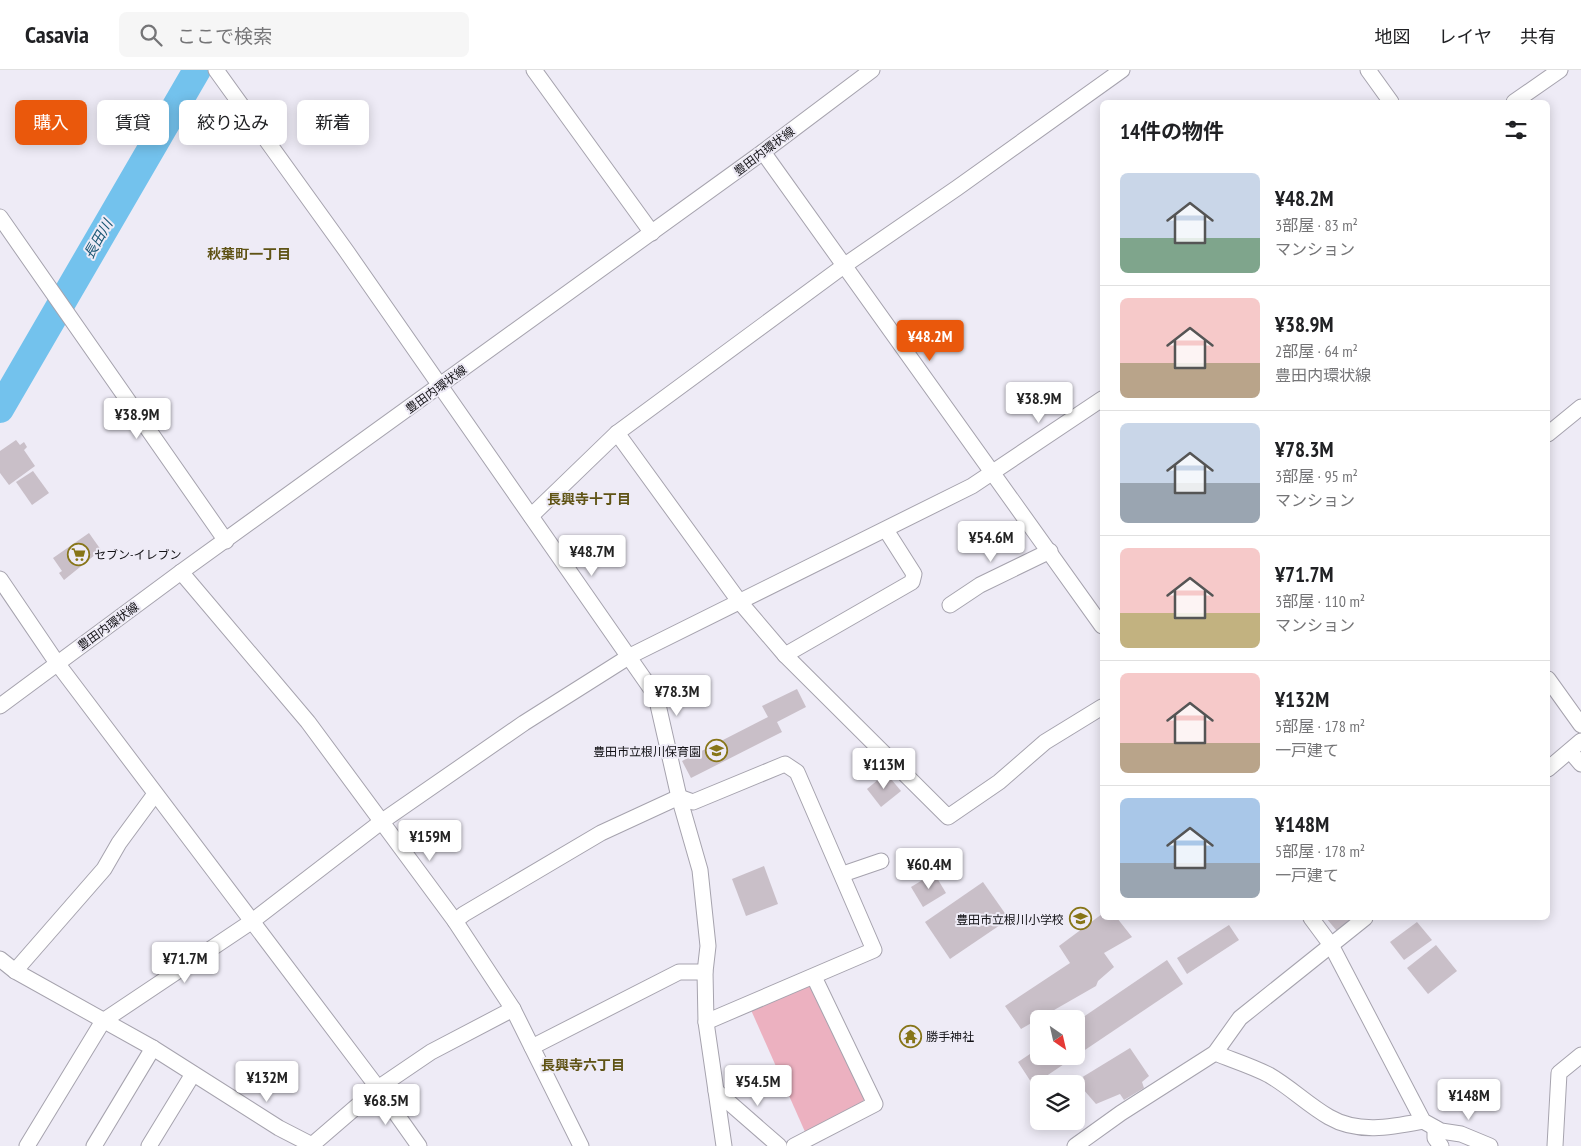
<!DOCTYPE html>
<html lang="ja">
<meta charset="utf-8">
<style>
body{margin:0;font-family:"PT Sans Narrow","Noto Sans JP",sans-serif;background:#f6f6f6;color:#202124;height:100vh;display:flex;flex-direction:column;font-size:19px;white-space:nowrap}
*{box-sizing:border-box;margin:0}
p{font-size:16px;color:#757577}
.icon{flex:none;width:28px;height:28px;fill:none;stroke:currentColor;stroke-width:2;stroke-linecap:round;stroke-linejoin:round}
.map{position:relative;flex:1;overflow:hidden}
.panel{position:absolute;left:1100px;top:30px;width:450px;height:820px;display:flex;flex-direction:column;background:#fff;border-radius:8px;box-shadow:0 2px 12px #0003}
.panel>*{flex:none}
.guide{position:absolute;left:15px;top:30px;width:475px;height:45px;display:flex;gap:10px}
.needle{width:32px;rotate:146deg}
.tools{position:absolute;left:1030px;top:940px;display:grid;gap:10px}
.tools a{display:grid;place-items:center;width:55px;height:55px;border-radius:8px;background:#fff;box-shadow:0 2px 12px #0003;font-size:25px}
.price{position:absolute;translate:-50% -42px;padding:0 11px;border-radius:5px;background:#fff;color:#222;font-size:16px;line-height:32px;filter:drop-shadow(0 1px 2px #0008)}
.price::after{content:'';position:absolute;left:50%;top:30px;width:15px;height:11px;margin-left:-8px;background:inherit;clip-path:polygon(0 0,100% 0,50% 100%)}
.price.current{background:#ea580c;color:#fff}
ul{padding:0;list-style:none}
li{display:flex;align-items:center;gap:15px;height:125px;padding:0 20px}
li+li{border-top:1px solid #e0e0e0}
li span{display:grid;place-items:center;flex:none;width:140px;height:100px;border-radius:8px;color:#555}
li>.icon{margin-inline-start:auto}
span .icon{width:60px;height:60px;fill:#fffc;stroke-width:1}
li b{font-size:21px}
h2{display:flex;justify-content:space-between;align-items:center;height:60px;padding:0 20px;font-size:21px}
.tag{padding:0 18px;border-radius:8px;background:#fff;box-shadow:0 2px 12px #0003;font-size:18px;line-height:45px}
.tag.current{background:#ea580c;color:#fff}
header{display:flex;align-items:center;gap:30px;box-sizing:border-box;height:70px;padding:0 25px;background:#fff;border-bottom:1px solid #e0e0e0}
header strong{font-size:24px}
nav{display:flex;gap:28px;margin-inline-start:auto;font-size:18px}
.search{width:350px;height:45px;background:#f6f6f6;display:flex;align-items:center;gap:12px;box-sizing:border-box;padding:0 18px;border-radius:8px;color:#757577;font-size:19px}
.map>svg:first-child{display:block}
</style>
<header>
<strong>Casavia</strong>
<div class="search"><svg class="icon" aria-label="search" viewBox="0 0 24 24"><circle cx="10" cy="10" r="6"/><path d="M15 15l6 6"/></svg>ここで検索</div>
<nav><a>地図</a><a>レイヤ</a><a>共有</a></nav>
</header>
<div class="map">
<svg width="1581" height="1076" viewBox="0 0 1581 1076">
<rect width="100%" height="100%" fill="#eeebf6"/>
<path fill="#ecb1c0" d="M807 915 813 918 865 1027 862 1034 806 1064 751 940Z"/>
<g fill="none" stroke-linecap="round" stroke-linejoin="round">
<path stroke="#73c2ed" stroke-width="28" d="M0 339 197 0"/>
</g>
<g fill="#c9bfc8">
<path d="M16 370 20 375 24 372 27 377 24 380 35 396 9 415 0 403V381Z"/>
<path d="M33 401 49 423 32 435 16 412Z"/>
<path d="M89 463 101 480 64 510 59 503 62 501 53 488Z"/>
<path d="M797 619 806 637 777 652 782 662 691 708 682 691 768 647 762 636Z"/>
<path d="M886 703 901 721 881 737 867 719Z"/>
<path d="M764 796 778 834 746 846 732 809Z"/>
<path d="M934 803 946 823 923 837 911 817Z"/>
<path d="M983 812 1009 849 950 889 925 852Z"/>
<path d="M1102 844V848H1117L1132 867 1104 883 1114 897 1098 911 1096 916 1021 959 1005 936 1070 893 1059 876Z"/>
<path d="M1326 848H1354L1337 861Z"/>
<path d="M1417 852 1432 870 1404 890 1390 872Z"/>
<path d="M1229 855 1239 870 1187 904 1177 888Z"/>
<path d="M1436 875 1457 901 1428 924 1407 898Z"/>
<path d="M1167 890 1183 914 1076 986V952Z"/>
<path d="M1039 978V986H1076L1033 1015 1018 992Z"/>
<path d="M1130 978 1149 1006 1142 1012 1144 1018 1124 1030 1120 1024 1096 1034 1076 1011Z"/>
</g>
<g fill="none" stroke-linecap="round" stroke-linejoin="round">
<defs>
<g id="minor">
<path d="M216 0 347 182 656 626 679 727 700 800 708 876 705 902 706 952 724 1076"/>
<path d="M534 0 652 163"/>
<path d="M1368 0 1391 32"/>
<path d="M1514 32 1560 0"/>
<path d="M763 82 1102 556"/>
<path d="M0 147 226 471"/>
<path d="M617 363 739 531 785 585 948 747 999 712 1045 672 1102 637"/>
<path d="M1548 364 1581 337"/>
<path d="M531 446 617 363 845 195 957 118 1122 0"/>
<path d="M181 502 308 652 455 851 513 939 581 1076"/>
<path d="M0 509 57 593 378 1018 419 1076"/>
<path d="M950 535 980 515 1050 481"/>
<path d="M785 585 912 512 914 504 886 460"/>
<path d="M1548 609 1581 655"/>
<path d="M0 636 181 502 763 82 872 0"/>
<path d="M1570 681 1581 694"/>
<path d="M1548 699 1581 671"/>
<path d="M843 804 881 791"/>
<path d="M1311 848 1331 875 1423 1051 1441 1061 1461 1064 1490 1076"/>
<path d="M455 851 464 844 601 763 679 727 693 732 785 694 797 702 874 880 706 952"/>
<path d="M0 889 15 901 153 978 279 1058 312 1075 378 1018 431 982 513 939"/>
<path d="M15 901 104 799 119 773 155 724"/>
<path d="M532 977 679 902H705"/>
<path d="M1215 983C1232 990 1252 996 1269 1005 1290 1017 1308 1035 1329 1047 1358 1064 1392 1057 1423 1051"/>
<path d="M716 1021 779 1076"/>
<path d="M1435 1058V1068L1441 1076"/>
<path d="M27 1076 103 951 251 852 381 752 524 653 630 586 972 416 1102 329"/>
<path d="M94 1076 153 978"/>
<path d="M149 1076 193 1004"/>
<path d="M794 1076 875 1034 814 907"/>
<path d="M1075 1076 1121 1043 1215 983 1240 948 1365 848"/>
<path d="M1555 1076 1559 1003 1581 985"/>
</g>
</defs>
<use href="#minor" stroke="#a6a3ae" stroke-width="17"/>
<use href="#minor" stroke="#fff" stroke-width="15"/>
</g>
<defs>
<symbol id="supermarket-ring" viewBox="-11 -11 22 22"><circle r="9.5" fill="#eeebf6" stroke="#877518" stroke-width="1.5"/><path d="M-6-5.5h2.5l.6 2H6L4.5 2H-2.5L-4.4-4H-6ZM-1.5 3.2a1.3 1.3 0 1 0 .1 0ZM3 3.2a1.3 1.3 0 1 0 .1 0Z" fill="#877518"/></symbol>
<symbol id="school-ring" viewBox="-11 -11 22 22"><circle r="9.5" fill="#eeebf6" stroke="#877518" stroke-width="1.5"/><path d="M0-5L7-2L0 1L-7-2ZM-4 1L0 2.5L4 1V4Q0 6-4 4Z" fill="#877518"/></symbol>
<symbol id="temple-ring" viewBox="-11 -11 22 22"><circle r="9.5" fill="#eeebf6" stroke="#877518" stroke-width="1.5"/><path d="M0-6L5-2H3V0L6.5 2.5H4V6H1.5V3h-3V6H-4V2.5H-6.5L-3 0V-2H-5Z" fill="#877518"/></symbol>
</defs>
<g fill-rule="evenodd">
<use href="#supermarket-ring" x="66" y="472" width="25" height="25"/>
<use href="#school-ring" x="704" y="668" width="25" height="25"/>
<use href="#school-ring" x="1068" y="836" width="25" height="25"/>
<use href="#temple-ring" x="898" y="954" width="25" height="25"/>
</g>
<g text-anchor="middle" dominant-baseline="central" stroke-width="4" stroke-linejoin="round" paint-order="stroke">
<g font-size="12" fill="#131216" stroke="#eeebf6">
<text transform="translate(764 81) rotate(-37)">豊田内環状線</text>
<text transform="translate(436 319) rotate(-36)">豊田内環状線</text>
<text transform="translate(108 556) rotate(-36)">豊田内環状線</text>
</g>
<g font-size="12" fill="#131216" stroke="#eeebf6" text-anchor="start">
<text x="94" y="484">セブン-イレブン</text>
<text x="701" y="681" text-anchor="end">豊田市立根川保育園</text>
<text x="1064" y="849" text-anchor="end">豊田市立根川小学校</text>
<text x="926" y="966">勝手神社</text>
</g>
<g font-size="14" font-style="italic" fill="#175572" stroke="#eeebf6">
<text transform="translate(98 169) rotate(-60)">長田川</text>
</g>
<g font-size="14" font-weight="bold" fill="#5f5315" stroke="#eeebf6">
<text x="249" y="184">秋葉町一丁目</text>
<text x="589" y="429">長興寺十丁目</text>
<text x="583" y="995">長興寺六丁目</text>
</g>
</g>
</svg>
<div class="tools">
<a><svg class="needle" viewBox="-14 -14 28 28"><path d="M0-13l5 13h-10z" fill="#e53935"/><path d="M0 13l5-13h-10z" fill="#757577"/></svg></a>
<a><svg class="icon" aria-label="layers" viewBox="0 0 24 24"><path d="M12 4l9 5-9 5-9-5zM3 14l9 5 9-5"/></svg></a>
</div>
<b class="price current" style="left:930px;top:292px">¥48.2M</b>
<b class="price" style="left:1039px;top:354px">¥38.9M</b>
<b class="price" style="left:137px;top:370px">¥38.9M</b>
<b class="price" style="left:991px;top:493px">¥54.6M</b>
<b class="price" style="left:592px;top:507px">¥48.7M</b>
<b class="price" style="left:677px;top:647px">¥78.3M</b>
<b class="price" style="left:884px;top:720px">¥113M</b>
<b class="price" style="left:430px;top:792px">¥159M</b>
<b class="price" style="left:929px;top:820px">¥60.4M</b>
<b class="price" style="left:185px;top:914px">¥71.7M</b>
<b class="price" style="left:267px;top:1033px">¥132M</b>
<b class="price" style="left:758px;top:1037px">¥54.5M</b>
<b class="price" style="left:1469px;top:1051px">¥148M</b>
<b class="price" style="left:386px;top:1056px">¥68.5M</b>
<div class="guide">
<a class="tag current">購入</a>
<a class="tag">賃貸</a>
<a class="tag">絞り込み</a>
<a class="tag">新着</a>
</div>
<section class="panel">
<h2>14件の物件<svg class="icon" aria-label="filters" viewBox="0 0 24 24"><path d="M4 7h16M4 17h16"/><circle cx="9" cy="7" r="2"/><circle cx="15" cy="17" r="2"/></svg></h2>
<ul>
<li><span style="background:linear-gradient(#c9d6e8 65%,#7fa58c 0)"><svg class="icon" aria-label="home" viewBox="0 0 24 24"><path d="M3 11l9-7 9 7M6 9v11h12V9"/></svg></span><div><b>¥48.2M</b><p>3部屋 · 83 m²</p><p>マンション</p></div></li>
<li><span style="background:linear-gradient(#f6c9c9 65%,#b9a48a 0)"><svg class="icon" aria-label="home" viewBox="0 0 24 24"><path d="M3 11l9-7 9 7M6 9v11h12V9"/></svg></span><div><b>¥38.9M</b><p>2部屋 · 64 m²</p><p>豊田内環状線</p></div></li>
<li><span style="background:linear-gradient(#c9d6e8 60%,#9aa5b1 0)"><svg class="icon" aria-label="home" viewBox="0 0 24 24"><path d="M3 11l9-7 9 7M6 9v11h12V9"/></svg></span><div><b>¥78.3M</b><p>3部屋 · 95 m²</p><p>マンション</p></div></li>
<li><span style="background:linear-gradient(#f6c9c9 65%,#c2b280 0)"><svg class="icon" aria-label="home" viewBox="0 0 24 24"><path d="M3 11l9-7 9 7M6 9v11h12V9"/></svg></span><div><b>¥71.7M</b><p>3部屋 · 110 m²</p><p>マンション</p></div></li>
<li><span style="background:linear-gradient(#f6c9c9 70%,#b9a48a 0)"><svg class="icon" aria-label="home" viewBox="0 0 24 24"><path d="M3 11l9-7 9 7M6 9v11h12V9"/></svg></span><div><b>¥132M</b><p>5部屋 · 178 m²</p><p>一戸建て</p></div></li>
<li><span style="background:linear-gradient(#a9c7e8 65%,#9aa5b1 0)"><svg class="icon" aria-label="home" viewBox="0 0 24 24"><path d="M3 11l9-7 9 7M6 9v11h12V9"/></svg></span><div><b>¥148M</b><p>5部屋 · 178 m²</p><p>一戸建て</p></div></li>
</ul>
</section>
</div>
